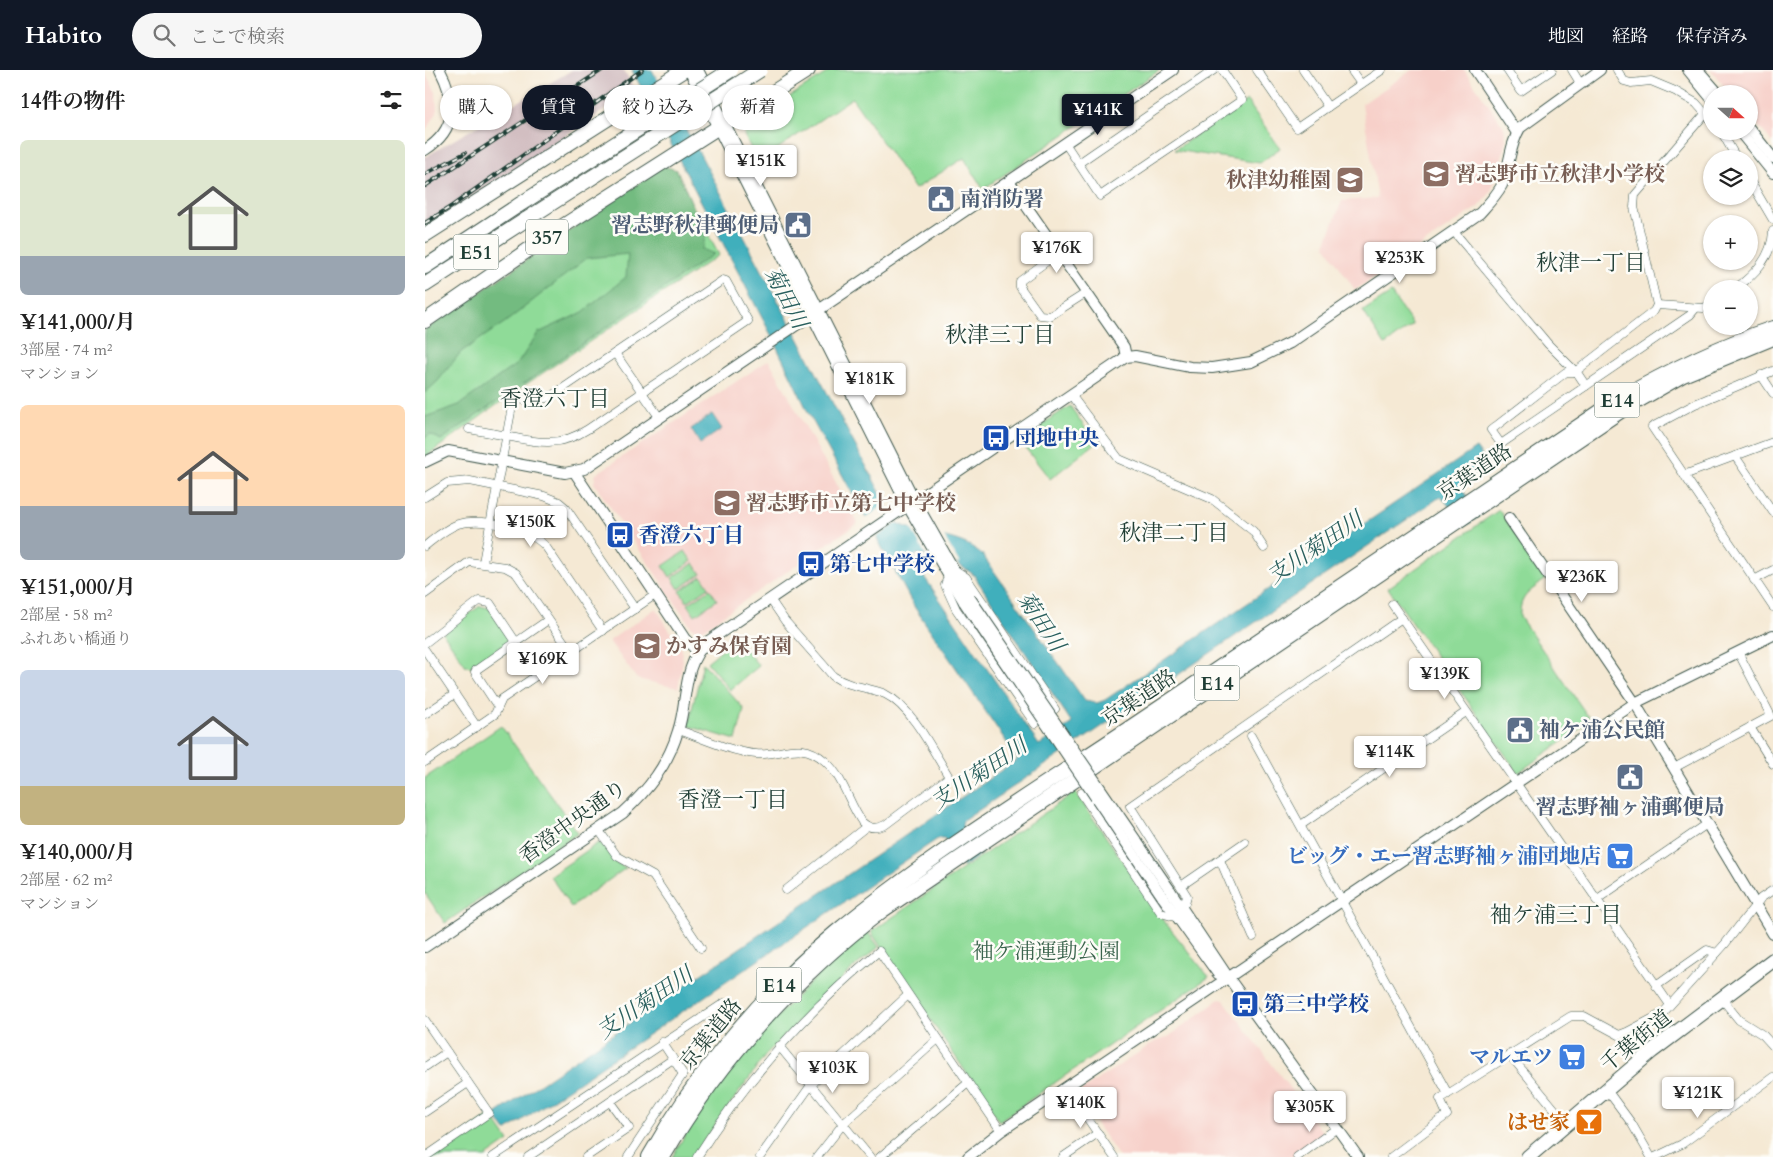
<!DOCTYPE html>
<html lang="ja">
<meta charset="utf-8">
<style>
body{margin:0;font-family:Cardo,"Noto Serif JP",serif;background:#f6f6f6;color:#222;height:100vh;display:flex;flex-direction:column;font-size:19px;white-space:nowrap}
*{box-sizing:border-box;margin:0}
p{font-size:16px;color:#767676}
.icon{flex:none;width:28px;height:28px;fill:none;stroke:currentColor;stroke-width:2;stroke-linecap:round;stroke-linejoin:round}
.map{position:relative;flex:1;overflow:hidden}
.details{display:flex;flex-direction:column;background:#fff;width:425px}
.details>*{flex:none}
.guide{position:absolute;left:15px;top:15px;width:475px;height:45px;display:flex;gap:10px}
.needle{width:32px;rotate:111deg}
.buttons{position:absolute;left:1278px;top:15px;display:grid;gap:10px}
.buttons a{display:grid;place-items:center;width:55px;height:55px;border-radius:50%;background:#fff;box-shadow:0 1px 4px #0004;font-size:25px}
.price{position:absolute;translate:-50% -42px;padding:0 11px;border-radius:5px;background:#fff;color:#222;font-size:16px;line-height:32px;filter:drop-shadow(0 1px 2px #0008)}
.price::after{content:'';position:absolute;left:50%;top:30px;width:15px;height:11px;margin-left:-8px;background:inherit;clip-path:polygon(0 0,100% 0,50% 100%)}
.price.on{background:#111827;color:#fff}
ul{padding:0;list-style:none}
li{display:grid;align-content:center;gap:10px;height:265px;padding:0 20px}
li span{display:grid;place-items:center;height:155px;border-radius:8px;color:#555}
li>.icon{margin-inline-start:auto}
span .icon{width:90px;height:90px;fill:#fffc;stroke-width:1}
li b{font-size:21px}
h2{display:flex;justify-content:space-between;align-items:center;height:60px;padding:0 20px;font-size:21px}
.pill{padding:0 18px;border-radius:22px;background:#fff;box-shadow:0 1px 4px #0004;font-size:18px;line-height:45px}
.pill.on{background:#111827;color:#fff}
header{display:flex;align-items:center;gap:30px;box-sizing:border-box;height:70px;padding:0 25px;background:#111827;color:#fff}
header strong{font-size:24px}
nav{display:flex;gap:28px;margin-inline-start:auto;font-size:18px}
.search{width:350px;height:45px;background:#f6f6f6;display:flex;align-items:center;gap:12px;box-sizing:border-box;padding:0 18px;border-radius:28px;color:#767676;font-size:19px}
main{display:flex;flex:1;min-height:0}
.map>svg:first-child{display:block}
</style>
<header>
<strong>Habito</strong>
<div class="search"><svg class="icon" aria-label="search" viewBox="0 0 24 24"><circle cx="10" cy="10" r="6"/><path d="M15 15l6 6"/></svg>ここで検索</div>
<nav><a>地図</a><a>経路</a><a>保存済み</a></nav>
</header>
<main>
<section class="details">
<h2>14件の物件<svg class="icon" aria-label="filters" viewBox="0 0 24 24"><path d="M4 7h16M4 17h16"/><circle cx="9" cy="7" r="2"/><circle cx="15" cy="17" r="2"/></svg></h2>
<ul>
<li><span style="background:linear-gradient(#dfe7d0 75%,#9aa5b1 0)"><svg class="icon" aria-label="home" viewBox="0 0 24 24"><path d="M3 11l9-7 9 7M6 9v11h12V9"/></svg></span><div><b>¥141,000/月</b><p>3部屋 · 74 m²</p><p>マンション</p></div></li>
<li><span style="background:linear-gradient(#ffd9b3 65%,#9aa5b1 0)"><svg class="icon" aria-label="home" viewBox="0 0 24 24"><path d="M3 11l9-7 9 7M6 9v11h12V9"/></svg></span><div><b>¥151,000/月</b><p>2部屋 · 58 m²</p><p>ふれあい橋通り</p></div></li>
<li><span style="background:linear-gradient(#c9d6e8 75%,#c2b280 0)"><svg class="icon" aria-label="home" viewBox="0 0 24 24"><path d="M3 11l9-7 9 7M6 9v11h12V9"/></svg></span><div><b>¥140,000/月</b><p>2部屋 · 62 m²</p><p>マンション</p></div></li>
</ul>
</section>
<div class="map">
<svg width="1348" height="1087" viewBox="0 0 1348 1087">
<rect width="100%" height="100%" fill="#fdfcf7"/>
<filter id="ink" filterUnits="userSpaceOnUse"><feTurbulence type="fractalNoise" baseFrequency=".02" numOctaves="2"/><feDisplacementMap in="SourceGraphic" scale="10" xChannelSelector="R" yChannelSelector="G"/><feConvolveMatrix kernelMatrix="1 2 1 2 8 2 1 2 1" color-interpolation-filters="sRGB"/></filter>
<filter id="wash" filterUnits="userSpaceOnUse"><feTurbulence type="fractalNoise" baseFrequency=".0096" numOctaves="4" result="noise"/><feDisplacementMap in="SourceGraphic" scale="20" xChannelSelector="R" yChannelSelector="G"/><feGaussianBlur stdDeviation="1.12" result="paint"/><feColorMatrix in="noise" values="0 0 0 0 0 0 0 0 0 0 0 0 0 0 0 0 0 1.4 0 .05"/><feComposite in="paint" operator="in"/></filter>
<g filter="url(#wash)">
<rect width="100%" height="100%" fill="#f5e9d4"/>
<g fill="#f7d0c9">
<path d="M987 0H1039L1079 57 1081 69 1075 97 1065 123 1053 137 930 220 900 175 917 131 953 128 937 34Z"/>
<path d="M1286 0H1348V73L1324 45V24H1306Z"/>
<path d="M0 3 11 22 12 43 0 62Z"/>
<path d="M344 290 433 453 277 560 267 558 169 413 171 404Z"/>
<path d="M231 538 256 579 258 590 253 618 212 609 184 571Z"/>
<path d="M795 929 799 930 898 1063 897 1067 868 1087H694L651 1024 731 971 742 968Z"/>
</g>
<path fill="#d2bec1" d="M147 0H199L210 20 0 157V87Z"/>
<g fill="#8fdb98" stroke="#578c66">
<path d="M406 0H735L558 119 539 88 490 119 427 28 333 92 319 65 327 51Z"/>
<path d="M822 31 855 78 835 93 749 80Z"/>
<path d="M250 103 294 185 88 323 0 387V263Z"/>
<path d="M966 223 988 255 960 275 938 241Z"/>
<path d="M645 336 671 373 625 409 598 375 603 371 600 365Z"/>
<path d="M1074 440 1121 509C1105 522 1094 525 1095 547L1166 651 1093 703 963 518Z"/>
<path d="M260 481 267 491 245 507 238 496Z"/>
<path d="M269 493 276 504 254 519 247 508Z"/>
<path d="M277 506 284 517 262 532 255 521Z"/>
<path d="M285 519 292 530 270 545 263 534Z"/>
<path d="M55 536 64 538 86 570 47 597 41 596 18 563Z"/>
<path d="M311 568 334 596 305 620 282 592Z"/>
<path d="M278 593 319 639 311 670 263 656Z"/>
<path d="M76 656 153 763 20 853 0 823V708Z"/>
<path d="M650 722 739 851 784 907 574 1051 446 862Z"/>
<path d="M173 773 178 774 192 793 201 798 146 837 125 806Z"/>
<path d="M442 861 454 877 427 899 343 982 267 1087H247C299 996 364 929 442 861Z"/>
<path d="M66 1045 84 1071 61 1087H4Z"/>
</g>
<path fill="#73bb80" stroke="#497c5a" d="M238 96 252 100 281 165 277 179 289 184 16 370 5 364 0 368V347L34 335 93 293 113 263 158 242 201 207 203 184 162 188 82 251 36 282 13 311 0 323V260Z"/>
<g fill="#40afbc" stroke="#307678" fill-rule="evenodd">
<path d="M207 0H227L275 84 471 452C498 467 533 463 557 484L660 631 672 633 680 630 1051 378 1064 395 1036 414 1035 416 1055 446 1039 457 1018 428 1015 427 538 751 537 756 556 784 538 797 519 768H514L81 1061 69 1045 593 689 490 538 385 346 345 263ZM492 484 529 492 548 504 647 653 614 675 498 505 489 487Z"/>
<path d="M287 344 297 359 275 374 266 359Z"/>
</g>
<g fill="#f5e9d4">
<path d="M463 433 475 451 449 469 439 449Z"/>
<path d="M485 456 517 463 535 494 501 486Z"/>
</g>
</g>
<g filter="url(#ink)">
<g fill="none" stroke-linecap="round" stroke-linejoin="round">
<defs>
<g id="street">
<path d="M832 0 872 58 957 0"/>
<path d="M878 0 903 37"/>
<path d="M926 0 936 14"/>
<path d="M1082 0 1096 21 1127 0"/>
<path d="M1147 0 1155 13"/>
<path d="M1192 0 1199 11 1206 13 1226 11 1250 21 1271 33 1286 50"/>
<path d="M1296 61 1312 89"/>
<path d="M640 73 675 126 817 30 797 0"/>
<path d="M654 93 789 0"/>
<path d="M1324 109 1348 150"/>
<path d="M1030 163 1123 274 1153 304 1161 316"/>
<path d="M633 183 595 211V217L615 245 625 246 661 223"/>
<path d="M1310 219C1330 204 1347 187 1348 161"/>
<path d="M1232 235 1278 238 1286 235"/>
<path d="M1271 238 1265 245 1076 374 1066 360 1141 302H1150L1229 241 1232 235 1209 137 1210 125 1280 44"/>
<path d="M190 283 234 347"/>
<path d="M1348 301 1270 334 1227 357 1348 537"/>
<path d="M1336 305 1348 323"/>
<path d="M646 325 694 389 787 429 828 461 839 478"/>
<path d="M44 359 77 365C110 372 132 379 163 359L323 251 301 211 298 210 125 327 108 331 91 329 88 331C78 384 68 438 58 492"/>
<path d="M1310 386 1348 442"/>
<path d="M1259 405 1348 372"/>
<path d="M0 427 22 413 45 411 119 426 134 432 141 438 210 539"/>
<path d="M0 476C10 468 20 459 33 454 58 447 104 458 121 477L178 561"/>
<path d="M523 506 520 515 531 539 610 654 630 639 541 507 529 499"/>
<path d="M1329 510 1348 500"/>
<path d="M0 524 44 492 80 497 91 503 146 582"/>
<path d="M967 534 1245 935"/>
<path d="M0 573 54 531 65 533 91 572"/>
<path d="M0 580 52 657"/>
<path d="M73 637 50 602 51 600 123 550"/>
<path d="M0 644 30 624"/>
<path d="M1325 657 1348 694"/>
<path d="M254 660C277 668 307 682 331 684 355 687 375 668 400 691 419 708 423 732 437 752 444 759 451 759 460 755L524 707C508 681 487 637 460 624 443 617 423 617 408 606L360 551 345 529"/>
<path d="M826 666 1023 1024"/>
<path d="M0 692 70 644 77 629 230 525"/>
<path d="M1249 698 1346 646 1313 582"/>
<path d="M656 723 736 843 753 848"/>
<path d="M876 755 1041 642"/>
<path d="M173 759 192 786 228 806 276 878"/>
<path d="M795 790 828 867"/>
<path d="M756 816 820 772"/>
<path d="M361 820 442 756"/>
<path d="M1171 830 1282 754"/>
<path d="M756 837 760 833 762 826 705 736 977 548"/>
<path d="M1231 916 1282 880 1292 883"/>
<path d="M1297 929 1314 950 1338 965 1348 976"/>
<path d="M0 950 64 1043 0 1087"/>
<path d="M354 976 445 1087"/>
<path d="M1084 984 1142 1054"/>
<path d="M0 997 22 982"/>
<path d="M641 1017 689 1087"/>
<path d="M1182 1020 1207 1054 1226 1087"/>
<path d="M0 1042 43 1013"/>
<path d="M68 1087 299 933 307 945"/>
<path d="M103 1087 248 989"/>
<path d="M161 1087 204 1058 185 1032"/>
<path d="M203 1087 258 1004 237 972"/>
<path d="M272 1087C322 1008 382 941 454 881L576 1061"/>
<path d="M335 1087 386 1015 483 925"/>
<path d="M392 1087 418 1054 513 969"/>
<path d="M455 1087 543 1013"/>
<path d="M638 1087 673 1063"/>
<path d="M872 1087 912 1058"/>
<path d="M966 1087 1022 1045 1015 1029 1146 946H1159L1194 965 1202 962 1238 943 1300 874 1336 828 1348 820"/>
<path d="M1230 1087 1257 1074 1348 1007"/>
</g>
<g id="secondary">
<path d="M264 0 482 435 539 532"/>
<path d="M273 0 489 429 545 528"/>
<path d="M1050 0 1092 63"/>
<path d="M1263 0 1286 28"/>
<path d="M1273 0 1294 24"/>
<path d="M1324 58 1348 88"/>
<path d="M1314 61 1348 103"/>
<path d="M0 80C33 59 31 31 15 0"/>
<path d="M584 111 699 277 701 287"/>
<path d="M0 392 23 381 140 403 159 399 748 0"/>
<path d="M150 403 260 569 272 581"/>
<path d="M1084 448 1210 633 1348 864"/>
<path d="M745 820 803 907 933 1087"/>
<path d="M737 826 793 904"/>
<path d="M0 877 198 743C223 720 243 695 253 661 263 631 257 595 282 572L701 287 710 286 765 297 787 298 826 292 865 273 1055 143C1063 134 1071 126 1077 115 1085 96 1084 76 1095 58L1175 0"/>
<path d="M543 1087 576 1061 1210 633 1348 565"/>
</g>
<g id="highway">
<path d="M0 165 259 0"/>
<path d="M0 197 94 135"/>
<path d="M0 215 102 149"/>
<path d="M0 251 135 158 383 0"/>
<path d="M224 1087C271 1003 336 925 410 863 507 783 617 717 721 647 878 542 1035 437 1191 331 1241 302 1293 276 1348 258"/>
<path d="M238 1087C295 990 369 908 458 840L1197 340 1258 305 1348 268"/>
<path d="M1103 1087 1227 981 1348 890"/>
</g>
</defs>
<use href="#street" stroke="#3f574c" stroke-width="9"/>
<use href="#secondary" stroke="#3f574c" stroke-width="12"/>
<use href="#highway" stroke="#3f574c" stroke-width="16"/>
<use href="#street" stroke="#fff" stroke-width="8"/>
<use href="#secondary" stroke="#fff" stroke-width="10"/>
<use href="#highway" stroke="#fff" stroke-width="14"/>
<defs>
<g id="rail">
<path d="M0 104 40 83"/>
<path d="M0 116 177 0"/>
<path d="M0 153 27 136 217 0"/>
</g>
</defs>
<use href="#rail" stroke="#1f3d34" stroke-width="4"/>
<use href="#rail" stroke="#fdfcf7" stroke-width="2" stroke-dasharray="5.5" stroke-linecap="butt"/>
<defs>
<g id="secondary-bridge">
<path d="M545 528 745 820"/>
<path d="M539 532 737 826"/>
</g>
<g id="highway-bridge">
<path d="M94 135 306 0"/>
<path d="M102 149 335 0"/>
</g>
</defs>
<use href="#secondary-bridge" stroke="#3f574c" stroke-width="12" stroke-linecap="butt"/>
<use href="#highway-bridge" stroke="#3f574c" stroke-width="16" stroke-linecap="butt"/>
<use href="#secondary-bridge" stroke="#fff" stroke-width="10"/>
<use href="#highway-bridge" stroke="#fff" stroke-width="14"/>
</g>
</g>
<defs>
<symbol id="school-square" viewBox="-11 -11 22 22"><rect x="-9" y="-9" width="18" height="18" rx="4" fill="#8d6e63" stroke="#fdfcf7"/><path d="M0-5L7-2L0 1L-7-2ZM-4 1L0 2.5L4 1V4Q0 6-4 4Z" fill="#fff"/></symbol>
<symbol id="civic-square" viewBox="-11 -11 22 22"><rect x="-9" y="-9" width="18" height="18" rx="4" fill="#5c6f8a" stroke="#fdfcf7"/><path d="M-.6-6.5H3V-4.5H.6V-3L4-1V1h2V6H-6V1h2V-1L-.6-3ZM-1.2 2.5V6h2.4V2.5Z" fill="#fff"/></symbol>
<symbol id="bus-square" viewBox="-11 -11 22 22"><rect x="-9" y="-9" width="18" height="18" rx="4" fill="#1a4fb4" stroke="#fdfcf7"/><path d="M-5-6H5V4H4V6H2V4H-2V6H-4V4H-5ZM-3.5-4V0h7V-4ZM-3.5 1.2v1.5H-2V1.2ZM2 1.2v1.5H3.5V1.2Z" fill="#fff"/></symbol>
<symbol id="supermarket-square" viewBox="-11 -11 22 22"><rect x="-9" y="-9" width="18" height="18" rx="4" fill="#3f7fe0" stroke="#fdfcf7"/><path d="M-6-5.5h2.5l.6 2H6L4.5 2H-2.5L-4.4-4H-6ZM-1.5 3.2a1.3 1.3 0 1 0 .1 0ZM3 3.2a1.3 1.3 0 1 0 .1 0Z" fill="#fff"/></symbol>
<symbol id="bar-square" viewBox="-11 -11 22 22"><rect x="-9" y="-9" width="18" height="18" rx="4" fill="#e8710a" stroke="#fdfcf7"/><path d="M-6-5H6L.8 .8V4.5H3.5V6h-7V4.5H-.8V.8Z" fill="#fff"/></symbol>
</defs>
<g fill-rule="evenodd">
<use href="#school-square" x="995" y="88" width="32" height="32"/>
<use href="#school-square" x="909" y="94" width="32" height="32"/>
<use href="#civic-square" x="500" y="113" width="32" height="32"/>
<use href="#civic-square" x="357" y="139" width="32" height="32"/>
<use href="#bus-square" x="555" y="352" width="32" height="32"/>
<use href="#school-square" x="286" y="417" width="32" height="32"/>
<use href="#bus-square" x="179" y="449" width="32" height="32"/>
<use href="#bus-square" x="370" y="478" width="32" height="32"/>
<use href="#school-square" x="206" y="560" width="32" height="32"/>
<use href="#civic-square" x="1079" y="644" width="32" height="32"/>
<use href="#civic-square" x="1189" y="691" width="32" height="32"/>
<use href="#supermarket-square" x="1179" y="770" width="32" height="32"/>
<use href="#bus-square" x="804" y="918" width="32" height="32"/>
<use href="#supermarket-square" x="1131" y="971" width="32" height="32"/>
<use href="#bar-square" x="1148" y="1036" width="32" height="32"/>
</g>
<g text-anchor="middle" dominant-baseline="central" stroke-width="5" stroke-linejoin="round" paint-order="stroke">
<g fill="#fdfcf7" stroke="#62766e" stroke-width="1">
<rect x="101" y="149.5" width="42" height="35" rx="4"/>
<rect x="28.5" y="164.5" width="45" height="35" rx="4"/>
<rect x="1169.5" y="312.5" width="45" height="35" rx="4"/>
<rect x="769.5" y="595.5" width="45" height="35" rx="4"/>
<rect x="331.5" y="897.5" width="45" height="35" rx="4"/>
</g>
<g font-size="20" font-weight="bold" fill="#1f3d34">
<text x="122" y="167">357</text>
<text x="51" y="182">E51</text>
<text x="1192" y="330">E14</text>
<text x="792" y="613">E14</text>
<text x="354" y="915">E14</text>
</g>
<g font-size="21" font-weight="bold" fill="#785e54" stroke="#fdfcf7" text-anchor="start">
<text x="1030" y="104">習志野市立秋津小学校</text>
<text x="906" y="110" text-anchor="end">秋津幼稚園</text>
<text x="321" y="433">習志野市立第七中学校</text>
<text x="241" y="576">かすみ保育園</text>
</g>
<g font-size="21" font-weight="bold" fill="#4e5e75" stroke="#fdfcf7" text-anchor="start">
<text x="535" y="129">南消防署</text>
<text x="354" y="155" text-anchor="end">習志野秋津郵便局</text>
<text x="1114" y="660">袖ケ浦公民館</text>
<text x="1205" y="737" text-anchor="middle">習志野袖ヶ浦郵便局</text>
</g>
<g font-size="21" font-weight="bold" fill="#164399" stroke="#fdfcf7" text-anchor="start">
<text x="590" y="368">団地中央</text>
<text x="214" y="465">香澄六丁目</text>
<text x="405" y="494">第七中学校</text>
<text x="839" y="934">第三中学校</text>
</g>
<g font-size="21" fill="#1f3d34" stroke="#fdfcf7">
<text transform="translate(1050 402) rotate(-34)">京葉道路</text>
<text transform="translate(714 628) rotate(-34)">京葉道路</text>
<text transform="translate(148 752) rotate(-36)">香澄中央通り</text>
<text transform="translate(286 964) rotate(-51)">京葉道路</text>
<text transform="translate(1211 971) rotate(-39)">千葉街道</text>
</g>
<g font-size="21" font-weight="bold" fill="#366cbe" stroke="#fdfcf7" text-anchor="end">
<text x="1176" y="786">ビッグ・エー習志野袖ヶ浦団地店</text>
<text x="1128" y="987">マルエツ</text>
</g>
<g font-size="21" fill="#3b644d" stroke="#fdfcf7">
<text x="621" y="881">袖ケ浦運動公園</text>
</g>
<g font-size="21" font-weight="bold" fill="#c56008" stroke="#fdfcf7" text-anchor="end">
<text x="1145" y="1052">はせ家</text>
</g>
<g font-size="22" fill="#1f3d34" stroke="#fdfcf7">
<text x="1166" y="193">秋津一丁目</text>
<text x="575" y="265">秋津三丁目</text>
<text x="130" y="329">香澄六丁目</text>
<text x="749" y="463">秋津二丁目</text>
<text x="308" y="730">香澄一丁目</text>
<text x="1131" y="845">袖ケ浦三丁目</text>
</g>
<g font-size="22" font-style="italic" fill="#295f5d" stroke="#fdfcf7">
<text transform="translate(361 228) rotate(62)">菊田川</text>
<text transform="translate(890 478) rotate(-34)">支川菊田川</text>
<text transform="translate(616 552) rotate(56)">菊田川</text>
<text transform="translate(554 704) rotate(-34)">支川菊田川</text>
<text transform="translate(220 933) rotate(-34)">支川菊田川</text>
</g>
</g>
</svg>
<div class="buttons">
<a><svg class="needle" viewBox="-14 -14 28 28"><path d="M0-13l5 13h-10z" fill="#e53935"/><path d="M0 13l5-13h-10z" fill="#767676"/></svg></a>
<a><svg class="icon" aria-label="layers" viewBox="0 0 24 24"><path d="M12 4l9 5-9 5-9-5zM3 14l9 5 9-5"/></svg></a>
<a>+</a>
<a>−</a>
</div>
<b class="price on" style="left:673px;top:66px">¥141K</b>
<b class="price" style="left:336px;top:117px">¥151K</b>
<b class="price" style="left:632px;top:204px">¥176K</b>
<b class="price" style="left:975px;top:214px">¥253K</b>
<b class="price" style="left:445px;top:335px">¥181K</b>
<b class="price" style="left:106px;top:478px">¥150K</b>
<b class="price" style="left:1157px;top:533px">¥236K</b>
<b class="price" style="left:118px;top:615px">¥169K</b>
<b class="price" style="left:1020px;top:630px">¥139K</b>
<b class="price" style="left:965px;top:708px">¥114K</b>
<b class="price" style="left:408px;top:1024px">¥103K</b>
<b class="price" style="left:1273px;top:1049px">¥121K</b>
<b class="price" style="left:656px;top:1059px">¥140K</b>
<b class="price" style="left:885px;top:1063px">¥305K</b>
<div class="guide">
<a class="pill">購入</a>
<a class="pill on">賃貸</a>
<a class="pill">絞り込み</a>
<a class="pill">新着</a>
</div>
</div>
</main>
